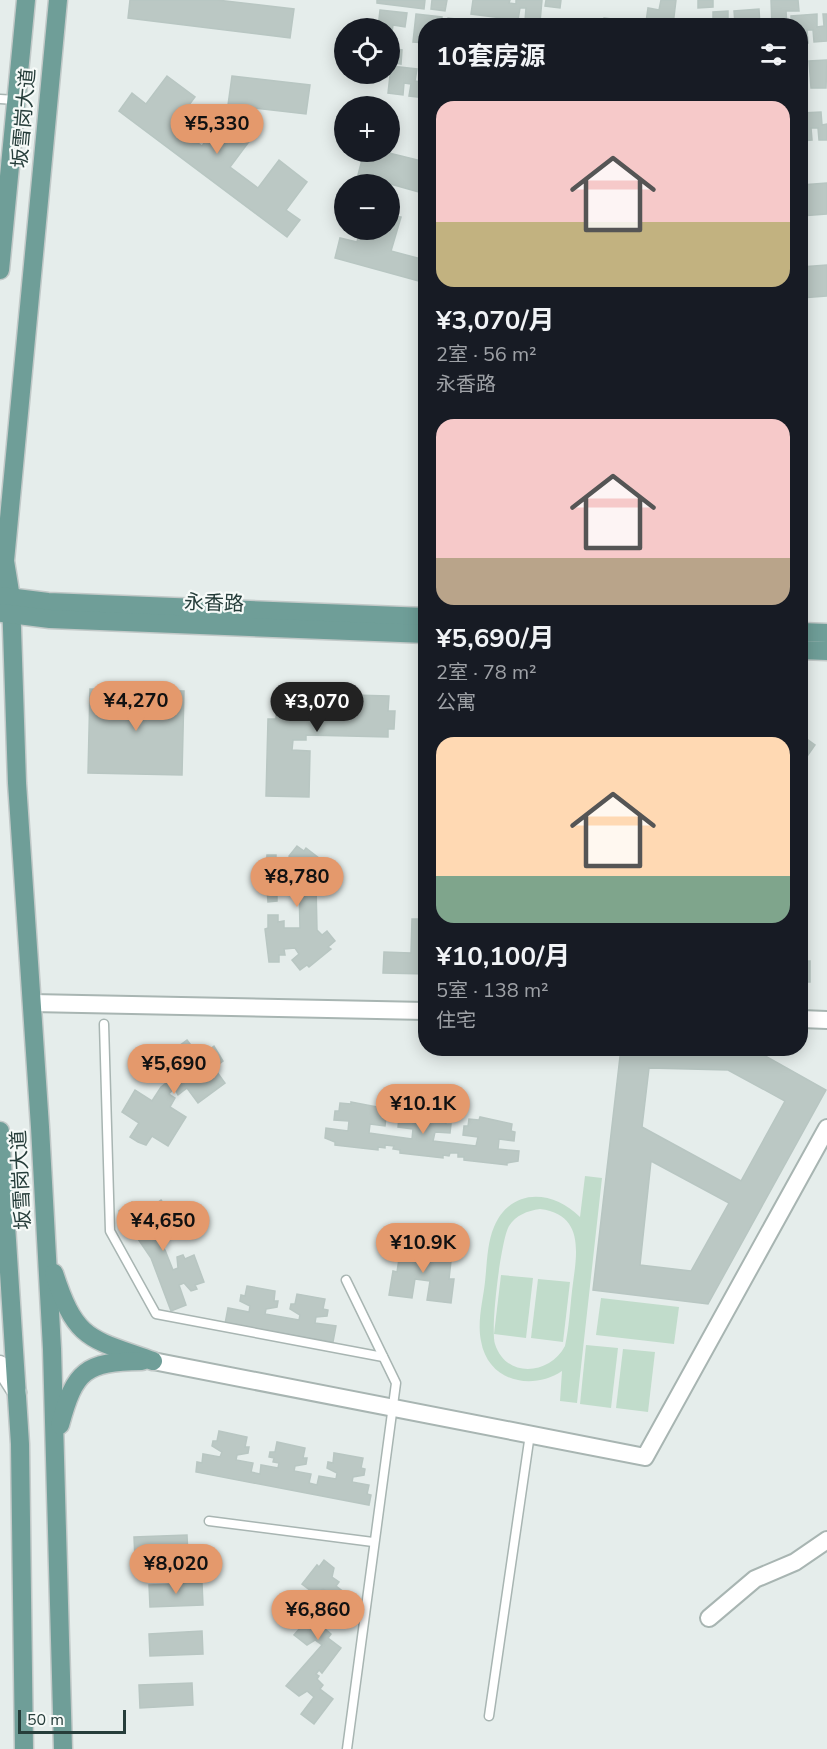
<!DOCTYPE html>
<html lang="zh">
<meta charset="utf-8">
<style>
body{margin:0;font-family:"Nunito Sans","Noto Sans SC",sans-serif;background:#20242c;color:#f1f3f6;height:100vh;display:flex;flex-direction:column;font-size:22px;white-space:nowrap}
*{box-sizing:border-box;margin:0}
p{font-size:20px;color:#9ea1a6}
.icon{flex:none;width:33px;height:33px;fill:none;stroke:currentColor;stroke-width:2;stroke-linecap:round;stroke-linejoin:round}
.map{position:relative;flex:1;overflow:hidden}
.sheet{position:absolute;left:418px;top:18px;width:390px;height:1038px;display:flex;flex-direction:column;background:#171b24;border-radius:24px;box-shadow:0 3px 15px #0003}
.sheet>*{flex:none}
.controls{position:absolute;left:334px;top:18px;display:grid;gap:12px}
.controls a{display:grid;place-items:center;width:66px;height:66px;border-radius:50%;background:#171b24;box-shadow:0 3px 15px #0003;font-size:30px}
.scale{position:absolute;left:18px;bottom:15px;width:108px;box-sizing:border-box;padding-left:6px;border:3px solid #263d3a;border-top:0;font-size:16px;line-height:21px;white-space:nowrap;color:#263d3a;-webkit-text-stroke:4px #f6faf8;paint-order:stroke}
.price{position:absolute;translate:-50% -51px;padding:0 14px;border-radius:21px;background:#e4996c;color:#111;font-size:20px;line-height:39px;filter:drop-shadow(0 2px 3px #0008)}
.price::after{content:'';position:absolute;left:50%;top:36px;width:18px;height:14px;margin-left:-9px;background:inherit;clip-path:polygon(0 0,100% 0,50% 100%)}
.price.selected{background:#222;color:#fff}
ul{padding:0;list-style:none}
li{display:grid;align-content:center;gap:12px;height:318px;padding:0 18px}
li span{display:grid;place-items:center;height:186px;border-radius:18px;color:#555}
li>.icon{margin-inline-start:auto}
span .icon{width:108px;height:108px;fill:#fffc;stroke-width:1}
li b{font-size:26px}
h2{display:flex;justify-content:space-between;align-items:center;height:72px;padding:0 18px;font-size:26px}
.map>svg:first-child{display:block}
</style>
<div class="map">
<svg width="827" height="1749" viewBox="0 0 827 1749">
<rect width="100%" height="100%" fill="#e5edeb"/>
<g fill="#c1dccb" fill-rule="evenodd">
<path d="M585 1176 602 1178 577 1403 560 1401 562 1371C532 1391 488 1382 481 1341 477 1322 483 1300 485 1282 487 1264 487 1243 494 1227 511 1187 553 1190 580 1217ZM540 1209C587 1215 576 1257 572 1291 570 1309 569 1328 565 1346 550 1375 506 1379 495 1344 490 1329 501 1239 509 1226 516 1215 527 1211 540 1209Z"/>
<path d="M501 1275 533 1278 526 1338 494 1334Z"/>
<path d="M538 1279 570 1282 563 1342 531 1338Z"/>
<path d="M601 1298 679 1307 674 1344 596 1335Z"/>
<path d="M586 1345 618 1348 611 1408 580 1404Z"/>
<path d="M623 1349 655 1352 648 1412 616 1408Z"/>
</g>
<g fill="#bbc8c4" stroke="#b8c6c2" stroke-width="1.5" fill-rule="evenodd">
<path d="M130 0H217L294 9 290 38 128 18Z"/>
<path d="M377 0H425L424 9 377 3Z"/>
<path d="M432 0H447L445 11 431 9Z"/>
<path d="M473 0H510L509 3 516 4V0H542L540 22 525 21 526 8H520L518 20 471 14Z"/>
<path d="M546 0H561L560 8 545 6Z"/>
<path d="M661 0H676L673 25 654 23 639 26 640 21 646 22 648 8 659 10Z"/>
<path d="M698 0H713V7L698 8Z"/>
<path d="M771 0H798L799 11H786L787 26H772Z"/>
<path d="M759 9 760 26H713V12L728 11V23H735L734 11Z"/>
<path d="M380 10 407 13 405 27 393 25 391 40 390 28H378Z"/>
<path d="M416 14 442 17 441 26H426V43L413 42Z"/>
<path d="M817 14V27L824 26 823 14H827V41L814 42 813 30H807L808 43H801V26H791V16Z"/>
<path d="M448 18 463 20 462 26H447Z"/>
<path d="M604 18 619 20 618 26H603Z"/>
<path d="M390 48 402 50 401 64 390 62Z"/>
<path d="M827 60 826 88H811L809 61Z"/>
<path d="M391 66 417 69 415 81 422 82 423 70H426V98L409 96 411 84 404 83 403 95 388 93Z"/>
<path d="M372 74H387V77L372 75Z"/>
<path d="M167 76 195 97 174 125 202 146 223 118 251 139 230 167 258 188 279 160 307 182 286 210 300 220 287 237 119 111 132 93 146 104Z"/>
<path d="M232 76 310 85 306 114 228 105Z"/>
<path d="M821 112 822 125 827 124V140H819L818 128H811L812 140 801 141V113Z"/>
<path d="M364 152H385L426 162V194L358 175Z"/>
<path d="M827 183V214L801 216V185Z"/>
<path d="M390 215 401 217 391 251 425 260 426 256V283L335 258 340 238 357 242 360 230H390Z"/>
<path d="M827 265V296L801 298V267Z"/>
<path d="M90 689 184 691 182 775 88 773Z"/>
<path d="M277 693 389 696 388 711H395L394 729H388V737L306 735V740H293L292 750 310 751 309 797 266 796 268 719H276Z"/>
<path d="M801 711H805L804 728H801Z"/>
<path d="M804 737 815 745 801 765V742Z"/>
<path d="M297 846 304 851 306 848 328 865 327 867 333 873 326 883 320 879 316 885 317 930 322 935 327 931 335 941 328 947 331 949 309 967 307 965 300 970 292 960 299 954 295 948 284 949 285 955H279V962H269L265 929 268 928V915H278V922L284 921V928H300L299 888H283V895H277V901L268 902 267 889H264L267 855H276V861H282L283 868H292L296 861 289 856Z"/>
<path d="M412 919H426V974L383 973 384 952 411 953Z"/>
<rect x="801" y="961" width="9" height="21"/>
<path d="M187 1040 200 1057 214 1046 223 1061 214 1068 225 1083 198 1103 187 1088 178 1095 174 1088 169 1094 175 1098 170 1107 186 1117 168 1146 152 1136 146 1145 138 1142 130 1137 139 1123 122 1112 135 1090 152 1101 161 1087 180 1072 167 1055Z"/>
<path d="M621 1048H751L826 1090 708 1304 593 1290ZM649 1068 728 1070 785 1101 741 1181 642 1127ZM651 1161 729 1203 691 1271 640 1265Z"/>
<path d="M351 1102 383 1108 382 1116 386 1117 385 1126 370 1124 369 1133 412 1139 413 1129 398 1127 399 1118 404 1119 405 1111 415 1112V1110L447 1116 446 1124H451L450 1133 435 1132 433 1141 476 1146 478 1137 463 1135 464 1126H468L469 1119 479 1120 480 1117 512 1124 511 1131 515 1132 514 1141 499 1139 498 1149 519 1151 518 1161 507 1163V1165L464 1160V1157H458V1153H450L449 1156 443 1155V1158L400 1153V1150L393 1149 394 1146 385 1145V1148L378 1147V1150L335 1145V1142L325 1138 326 1128 348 1131 349 1121 334 1120 335 1111H339L340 1103 351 1104Z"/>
<path d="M161 1200 178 1224 169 1230 172 1233 167 1236 158 1230 153 1233 165 1250 173 1270 178 1268 177 1257 183 1255 185 1259 194 1255 204 1282 195 1285 197 1289 191 1291 184 1283 179 1285 186 1305 171 1311 151 1258 119 1211 132 1202 144 1220 149 1217 146 1206 151 1203 153 1206Z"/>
<path d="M401 1245 423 1248 422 1260 429 1261 430 1249 452 1252 449 1279H454L451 1303 427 1300 430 1281 415 1279 412 1298 389 1295 393 1271 397 1272Z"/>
<path d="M247 1286 275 1291 274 1301H278L277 1307 266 1309 265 1314 299 1320 300 1315 290 1309 291 1304H295L297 1294 325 1299 323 1309 328 1310 327 1316 316 1317 315 1323 336 1326 333 1342 225 1324 228 1308 249 1312 250 1306 240 1301 241 1295 245 1296Z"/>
<path d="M219 1431 247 1437 245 1447H249L248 1453 237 1455 236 1460 253 1463 251 1472 260 1474 261 1465 278 1468 279 1463 273 1462 274 1458 269 1457 270 1452H275L277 1442 305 1448 303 1458H307L306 1464 295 1466 294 1471 311 1474 309 1483 317 1485 319 1476 336 1479 337 1473 327 1468 328 1462 333 1463 334 1453 363 1458 361 1468 365 1469 364 1475 353 1477 352 1482 369 1485 367 1494 371 1495 369 1505 196 1472 197 1462 202 1463 203 1454 220 1457 222 1452 212 1446 213 1441H217Z"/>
<path d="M187 1535 188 1557 135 1560 134 1537Z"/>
<path d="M324 1560 334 1568 332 1577 339 1582 336 1586 349 1596 330 1622 326 1619 324 1623 327 1625 324 1628 331 1634 328 1638 341 1648 322 1673 319 1670 316 1674 319 1676 317 1679 323 1685 320 1689 333 1699 314 1724 301 1714 314 1697 307 1691 299 1696 286 1686 322 1645 315 1640 307 1645 294 1635 330 1594 323 1589 315 1594 302 1584 317 1565 319 1567Z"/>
<path d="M202 1583 203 1605 150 1607 149 1585Z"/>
<path d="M202 1631 203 1654 150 1656 149 1634Z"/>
<path d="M192 1683 193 1705 140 1708 139 1685Z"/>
</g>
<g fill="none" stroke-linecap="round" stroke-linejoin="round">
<defs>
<g id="service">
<path d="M0 99 16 100"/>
<path d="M104 1024 110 1231 156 1314 383 1357"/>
<path d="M346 1280 396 1383 347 1749"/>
<path d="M209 1521 373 1542"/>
<path d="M489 1716 530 1434"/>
</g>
<g id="minor">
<path d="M32 1003 426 1011"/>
<path d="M801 1019 827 1020"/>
<path d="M153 1361 645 1457 827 1128"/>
<path d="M709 1618 755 1579 795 1562 827 1540"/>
</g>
<path id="tertiary" d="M0 1365 17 1392"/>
<g id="primary">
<path d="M58 0 5 561 11 598 17 783 40 1127 52 1349 63 1749"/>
<path d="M0 270 26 0"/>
<path d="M0 596 48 602 426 617"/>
<path d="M2 613 50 619 426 634"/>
<path d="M801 632 827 633"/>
<path d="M801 650 827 651"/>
<path d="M0 1131 20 1444 24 1749"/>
<path d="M54 1273C76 1341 89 1338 153 1361"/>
<path d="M60 1425C75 1370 85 1362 142 1361"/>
</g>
</defs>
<use href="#service" stroke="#a8b5b2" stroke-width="11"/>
<use href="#minor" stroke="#a8b5b2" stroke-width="20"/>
<use href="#tertiary" stroke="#a8b5b2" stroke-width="21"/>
<use href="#primary" stroke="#c2c9c8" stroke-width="21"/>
<use href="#service" stroke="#fff" stroke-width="8"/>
<use href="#minor" stroke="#fff" stroke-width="16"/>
<use href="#tertiary" stroke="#fff" stroke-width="18"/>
<use href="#primary" stroke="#6f9e98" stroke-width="18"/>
</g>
<g text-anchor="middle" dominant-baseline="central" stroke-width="4.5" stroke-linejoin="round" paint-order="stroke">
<g font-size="20" fill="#263d3a" stroke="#f6faf8">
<text transform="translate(24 118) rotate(-85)">坂雪岗大道</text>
<text transform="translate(214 603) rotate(2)">永香路</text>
<text transform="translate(21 1180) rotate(-93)">坂雪岗大道</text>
</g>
</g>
</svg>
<div class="controls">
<a><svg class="icon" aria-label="locate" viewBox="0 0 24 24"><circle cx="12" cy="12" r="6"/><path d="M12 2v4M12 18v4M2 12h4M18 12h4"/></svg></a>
<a>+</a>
<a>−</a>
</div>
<div class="scale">50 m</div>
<b class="price" style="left:217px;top:155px">¥5,330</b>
<b class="price" style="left:136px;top:732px">¥4,270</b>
<b class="price selected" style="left:317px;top:733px">¥3,070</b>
<b class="price" style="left:297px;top:908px">¥8,780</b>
<b class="price" style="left:174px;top:1095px">¥5,690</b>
<b class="price" style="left:423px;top:1135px">¥10.1K</b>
<b class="price" style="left:163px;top:1252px">¥4,650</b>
<b class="price" style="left:423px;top:1274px">¥10.9K</b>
<b class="price" style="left:176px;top:1595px">¥8,020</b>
<b class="price" style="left:318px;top:1641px">¥6,860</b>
<section class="sheet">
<h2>10套房源<svg class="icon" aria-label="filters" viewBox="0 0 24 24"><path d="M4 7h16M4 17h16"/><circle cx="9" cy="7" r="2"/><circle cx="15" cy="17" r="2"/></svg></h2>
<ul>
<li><span style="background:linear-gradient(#f6c9c9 65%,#c2b280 0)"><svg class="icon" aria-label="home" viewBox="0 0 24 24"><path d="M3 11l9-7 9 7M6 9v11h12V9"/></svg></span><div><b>¥3,070/月</b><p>2室 · 56 m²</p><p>永香路</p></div></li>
<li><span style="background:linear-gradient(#f6c9c9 75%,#b9a48a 0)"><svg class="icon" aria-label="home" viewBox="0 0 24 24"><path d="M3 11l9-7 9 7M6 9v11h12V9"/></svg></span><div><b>¥5,690/月</b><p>2室 · 78 m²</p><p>公寓</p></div></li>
<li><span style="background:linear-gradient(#ffd9b3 75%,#7fa58c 0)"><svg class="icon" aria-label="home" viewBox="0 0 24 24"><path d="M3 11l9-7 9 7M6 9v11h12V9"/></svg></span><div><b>¥10,100/月</b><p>5室 · 138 m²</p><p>住宅</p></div></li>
</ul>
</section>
</div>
